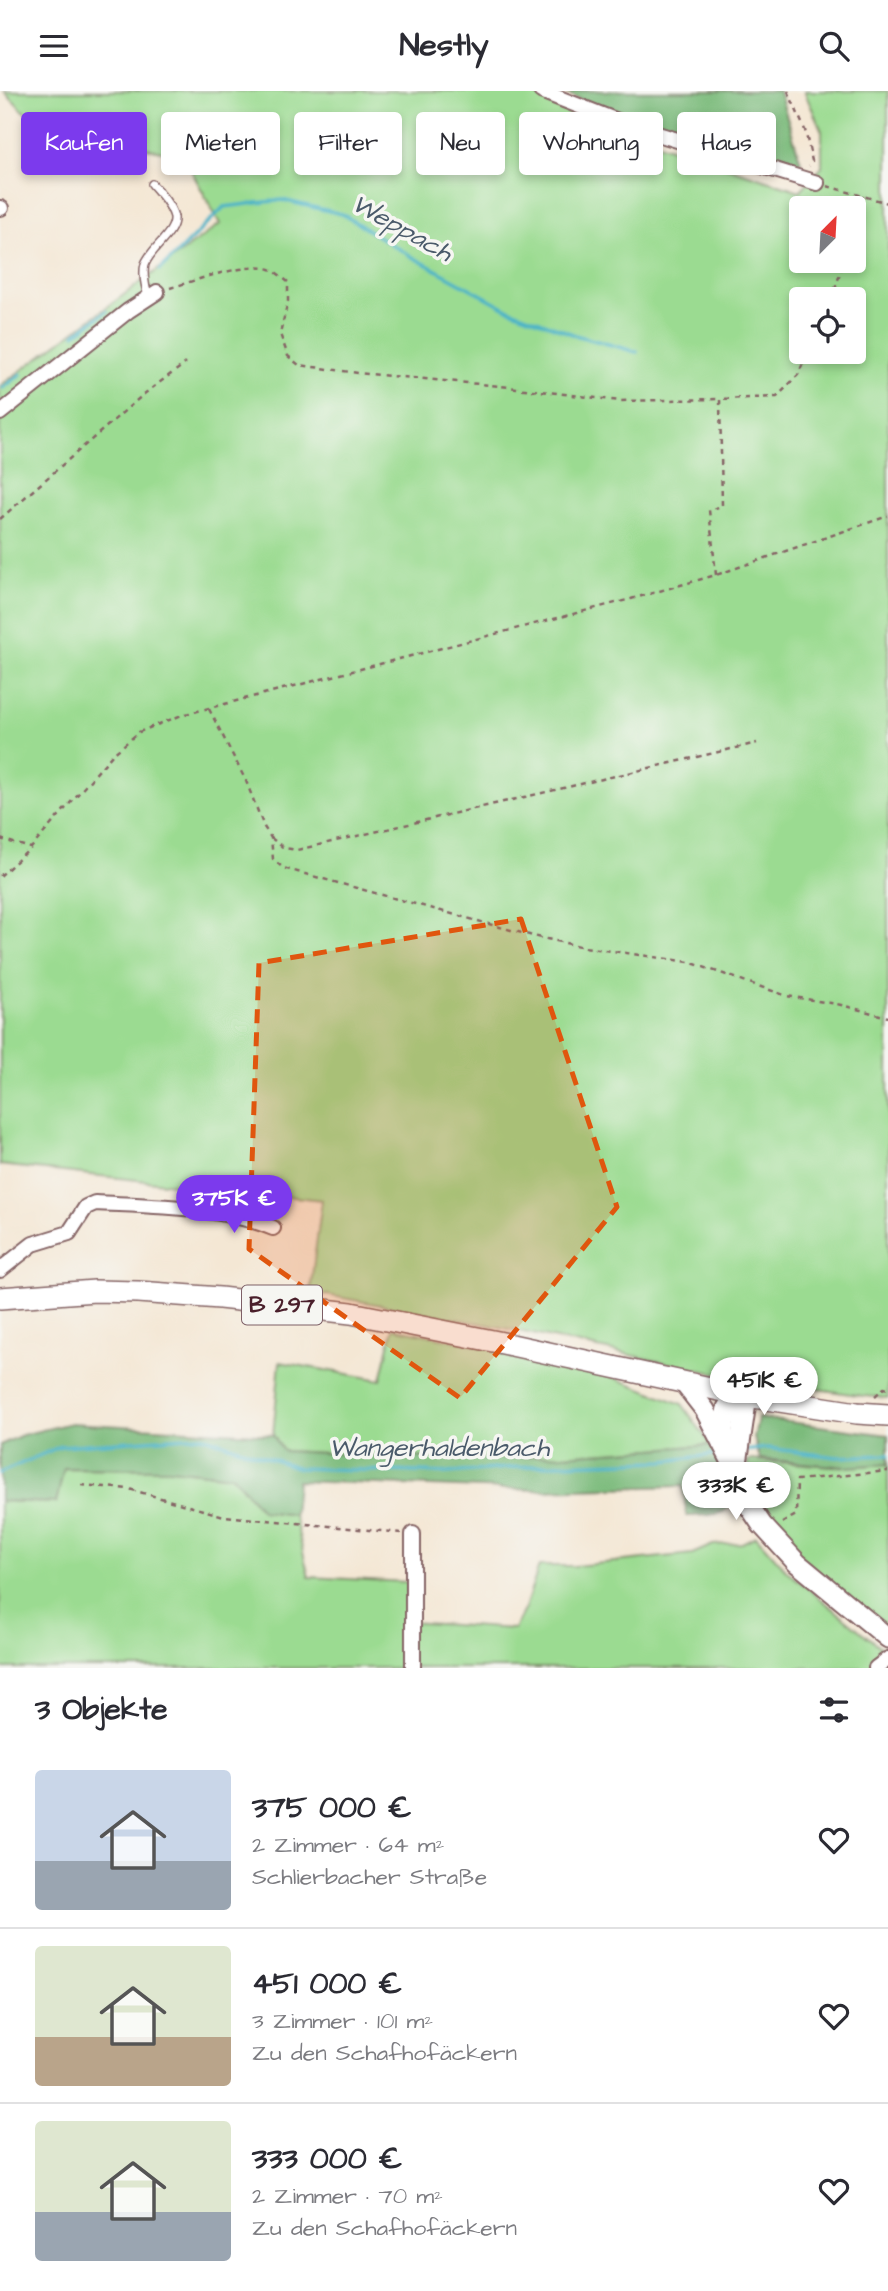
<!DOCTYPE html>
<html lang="de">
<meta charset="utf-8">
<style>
body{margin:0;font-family:"Architects Daughter",sans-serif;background:#f2f2f3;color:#2b2b33;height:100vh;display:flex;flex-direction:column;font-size:26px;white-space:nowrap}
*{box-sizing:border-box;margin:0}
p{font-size:23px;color:#7c7c81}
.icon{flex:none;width:38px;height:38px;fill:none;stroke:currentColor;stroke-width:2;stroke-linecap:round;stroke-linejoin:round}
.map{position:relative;height:1577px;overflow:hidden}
.drawer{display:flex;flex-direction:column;background:#fff;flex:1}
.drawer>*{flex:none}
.hud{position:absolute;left:21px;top:21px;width:847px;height:63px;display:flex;gap:14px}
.needle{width:46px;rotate:24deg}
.fabs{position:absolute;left:789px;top:105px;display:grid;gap:14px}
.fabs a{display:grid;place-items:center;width:77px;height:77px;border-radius:7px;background:#fff;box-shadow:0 4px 10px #0003;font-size:35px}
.price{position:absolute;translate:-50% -60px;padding:0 16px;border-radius:24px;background:#fff;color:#222;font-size:23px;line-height:46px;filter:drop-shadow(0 2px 4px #0008)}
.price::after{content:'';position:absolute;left:50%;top:42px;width:21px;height:16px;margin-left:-10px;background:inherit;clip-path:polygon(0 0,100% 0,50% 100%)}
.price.on{background:#7c3aed;color:#fff}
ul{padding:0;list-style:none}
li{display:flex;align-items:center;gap:21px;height:175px;padding:0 35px}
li+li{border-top:2px solid #e1e1e2}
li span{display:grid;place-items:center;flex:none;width:196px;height:140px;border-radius:7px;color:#555}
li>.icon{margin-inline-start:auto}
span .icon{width:84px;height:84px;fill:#fffc;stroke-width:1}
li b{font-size:30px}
h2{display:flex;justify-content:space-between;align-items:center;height:84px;padding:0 35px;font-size:30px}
.chip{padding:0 24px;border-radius:7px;background:#fff;box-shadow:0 4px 10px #0003;font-size:24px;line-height:63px}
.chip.on{background:#7c3aed;color:#fff}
header{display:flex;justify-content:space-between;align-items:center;height:91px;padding:0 35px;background:#fff;font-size:32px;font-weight:700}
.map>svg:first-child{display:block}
</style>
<header><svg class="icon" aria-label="menu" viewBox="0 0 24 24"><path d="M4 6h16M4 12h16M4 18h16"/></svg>Nestly<svg class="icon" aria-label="search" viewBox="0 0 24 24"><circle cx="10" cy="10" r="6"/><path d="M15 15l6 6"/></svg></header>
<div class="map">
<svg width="888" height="1577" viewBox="0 0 888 1577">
<rect width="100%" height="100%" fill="#f6f6f2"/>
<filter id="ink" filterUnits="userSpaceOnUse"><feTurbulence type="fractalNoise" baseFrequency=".0143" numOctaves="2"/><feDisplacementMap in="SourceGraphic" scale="14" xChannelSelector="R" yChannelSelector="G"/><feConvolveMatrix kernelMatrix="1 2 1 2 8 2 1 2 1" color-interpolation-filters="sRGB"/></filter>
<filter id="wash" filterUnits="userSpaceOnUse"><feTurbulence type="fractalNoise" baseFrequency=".00686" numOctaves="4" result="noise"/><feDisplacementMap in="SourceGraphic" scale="28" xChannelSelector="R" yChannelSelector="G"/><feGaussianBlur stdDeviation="1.57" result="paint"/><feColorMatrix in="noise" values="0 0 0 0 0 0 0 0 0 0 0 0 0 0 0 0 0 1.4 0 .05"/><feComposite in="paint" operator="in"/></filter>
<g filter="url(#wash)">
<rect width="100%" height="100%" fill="#f4e7d4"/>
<g fill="#9bdb91" stroke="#727d5e" stroke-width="2" fill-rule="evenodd">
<path d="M4 0H529L607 36 800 100 822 76V40L804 0H888V1307L863 1305 714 1282 500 1236 310 1201 322 1109 0 1074V295L220 133 183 64 114 51 72 69ZM802 117H854V170H802ZM802 208H854V261H802Z"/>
<path d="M393 1237 589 1277 682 1313 711 1354 562 1364 456 1368 283 1360 273 1344 280 1271 381 1289Z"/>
<path d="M748 1369 846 1376 888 1373V1536C839 1497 780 1461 756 1401 752 1390 747 1381 748 1369Z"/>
<path d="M63 1377 170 1378 233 1385 262 1420 294 1424 309 1486 407 1491 408 1531 514 1538 525 1517 539 1475H575L692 1463 713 1454 742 1452 756 1445 787 1480 885 1560 882 1566 867 1577H0V1410L56 1412Z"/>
</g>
<g fill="#7cbb7b" stroke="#636d53" stroke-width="2">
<path d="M561 0H779L801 71 780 73 593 14Z"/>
<path d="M758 1327 888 1344V1373L846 1376 760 1368 754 1347Z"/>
<path d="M71 1332 273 1344 283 1360 456 1368 562 1364 711 1354C717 1368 744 1411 722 1421 712 1425 697 1424 687 1425L683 1395 538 1399 297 1390 294 1424 262 1420 233 1385 170 1378 64 1377 56 1412 0 1410V1354L22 1344Z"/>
</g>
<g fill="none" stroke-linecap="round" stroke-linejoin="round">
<g stroke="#4ab3c8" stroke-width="3.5">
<path d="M160 179 224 116 282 109 342 123 409 164 506 217 575 244 637 261"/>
<path d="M75 243 107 220"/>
<path d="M3 297 21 283"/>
<path d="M744 1360 767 1357 837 1366 888 1364"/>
<path d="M0 1382 61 1355 202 1345 299 1377 447 1382 556 1373 665 1370 719 1363"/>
</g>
</g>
</g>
<g filter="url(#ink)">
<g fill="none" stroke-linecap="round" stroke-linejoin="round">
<defs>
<path id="lane" d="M148 207C146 196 142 184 145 173 151 157 176 142 174 126 171 114 160 102 152 93"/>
<g id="street">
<path d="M541 0 625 33 817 92"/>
<path d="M0 117H1"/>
<path d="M0 322 128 220 157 201"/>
<path d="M0 1179 33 1153 69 1142 86 1116 95 1112C151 1115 221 1115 273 1137"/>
<path d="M413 1443V1577"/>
<path d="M876 1577 888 1568"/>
</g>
<g id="secondary">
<path d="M684 1292 705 1319 736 1379 750 1416 762 1434 797 1472 888 1547"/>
<path d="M724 1355 723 1339 727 1317 747 1305"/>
<path d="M736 1379 747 1305"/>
</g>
<path id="primary" d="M0 1207 95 1200 138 1201 220 1207 351 1222 498 1251 747 1305 857 1322 888 1324"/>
</defs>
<use href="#lane" stroke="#866566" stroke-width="10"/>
<use href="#street" stroke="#866566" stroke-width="18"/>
<use href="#secondary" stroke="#866566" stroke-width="23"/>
<use href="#primary" stroke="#866566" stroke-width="24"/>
<g stroke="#866566" stroke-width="2.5" stroke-dasharray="5 5" stroke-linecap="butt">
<path d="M788 0 805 39 812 70 809 75"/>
<path d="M827 95 888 112"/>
<path d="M854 136 863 105"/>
<path d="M170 197C194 190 246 171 270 178 276 180 283 187 288 191V210L280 243 288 265 299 274 358 282 501 295 620 310 720 308"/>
<path d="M832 208 844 170"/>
<path d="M0 428 144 303 186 272"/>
<path d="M716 484 709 419 722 415 720 308 777 306 798 284 808 261"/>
<path d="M209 618 246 690 264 736 271 747 273 768 283 777 533 845 584 856 689 871 787 905 837 913 888 926"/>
<path d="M271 747 284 757 297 759 757 652"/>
<path d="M0 748 31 757"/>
<path d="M0 785 31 757 112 664 139 641 182 624 631 508 716 484 888 425"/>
<path d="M875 1305 884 1297 888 1298"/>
<path d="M81 1394 129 1398 224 1425 401 1442"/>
<path d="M782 1432 796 1424 797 1389 888 1380"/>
</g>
<use href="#lane" stroke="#fff" stroke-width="7"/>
<use href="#street" stroke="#fff" stroke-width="14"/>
<use href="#secondary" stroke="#fff" stroke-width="19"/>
<use href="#primary" stroke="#fff" stroke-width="21"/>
</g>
</g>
<path fill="#e0560e" fill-opacity="0.2" stroke="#e0560e" stroke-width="5" stroke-dasharray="14 9" stroke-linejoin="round" d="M521 828 617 1116 460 1307 249 1158 259 872Z"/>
<g text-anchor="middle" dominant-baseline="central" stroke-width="7" stroke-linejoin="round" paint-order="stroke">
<rect fill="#f6f6f2" stroke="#7e6067" stroke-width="2" x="242" y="1194.5" width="80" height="39" rx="5"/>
<g font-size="23" font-weight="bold" fill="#4a1f2b">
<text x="282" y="1214">B 297</text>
</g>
<g font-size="26" font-style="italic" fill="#4a5a6a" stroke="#f6f6f2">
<text transform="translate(402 137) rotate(29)">Weppach</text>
<text x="439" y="1357">Wangerhaldenbach</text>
</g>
</g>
</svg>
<div class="fabs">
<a><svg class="needle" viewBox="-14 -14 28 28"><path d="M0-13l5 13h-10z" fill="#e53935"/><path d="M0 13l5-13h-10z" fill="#7c7c81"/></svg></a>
<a><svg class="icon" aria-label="locate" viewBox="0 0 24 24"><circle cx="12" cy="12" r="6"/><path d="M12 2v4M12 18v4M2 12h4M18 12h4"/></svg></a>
</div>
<b class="price on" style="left:234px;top:1144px">375K €</b>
<b class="price" style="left:764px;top:1326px">451K €</b>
<b class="price" style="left:736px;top:1431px">333K €</b>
<div class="hud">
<a class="chip on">Kaufen</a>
<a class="chip">Mieten</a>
<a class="chip">Filter</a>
<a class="chip">Neu</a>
<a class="chip">Wohnung</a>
<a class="chip">Haus</a>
</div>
</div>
<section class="drawer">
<h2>3 Objekte<svg class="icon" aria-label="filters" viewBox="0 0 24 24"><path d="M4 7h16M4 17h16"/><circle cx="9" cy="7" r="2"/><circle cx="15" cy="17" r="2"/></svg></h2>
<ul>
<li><span style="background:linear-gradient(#c9d6e8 65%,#9aa5b1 0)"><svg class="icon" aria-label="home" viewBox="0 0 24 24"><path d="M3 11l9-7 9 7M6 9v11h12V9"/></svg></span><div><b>375 000 €</b><p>2 Zimmer · 64 m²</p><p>Schlierbacher Straße</p></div><svg class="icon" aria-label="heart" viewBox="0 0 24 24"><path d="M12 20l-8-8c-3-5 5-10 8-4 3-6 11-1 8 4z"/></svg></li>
<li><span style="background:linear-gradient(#dfe7d0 65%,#b9a48a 0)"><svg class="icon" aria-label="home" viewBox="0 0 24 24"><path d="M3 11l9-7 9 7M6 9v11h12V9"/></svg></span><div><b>451 000 €</b><p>3 Zimmer · 101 m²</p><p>Zu den Schafhofäckern</p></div><svg class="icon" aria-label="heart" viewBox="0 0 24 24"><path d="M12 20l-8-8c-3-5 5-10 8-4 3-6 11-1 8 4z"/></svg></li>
<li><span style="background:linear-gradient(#dfe7d0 65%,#9aa5b1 0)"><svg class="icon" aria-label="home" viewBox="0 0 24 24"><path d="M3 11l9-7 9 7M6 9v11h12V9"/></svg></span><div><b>333 000 €</b><p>2 Zimmer · 70 m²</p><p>Zu den Schafhofäckern</p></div><svg class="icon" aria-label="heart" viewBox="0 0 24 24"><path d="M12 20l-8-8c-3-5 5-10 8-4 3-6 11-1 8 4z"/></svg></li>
</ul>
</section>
